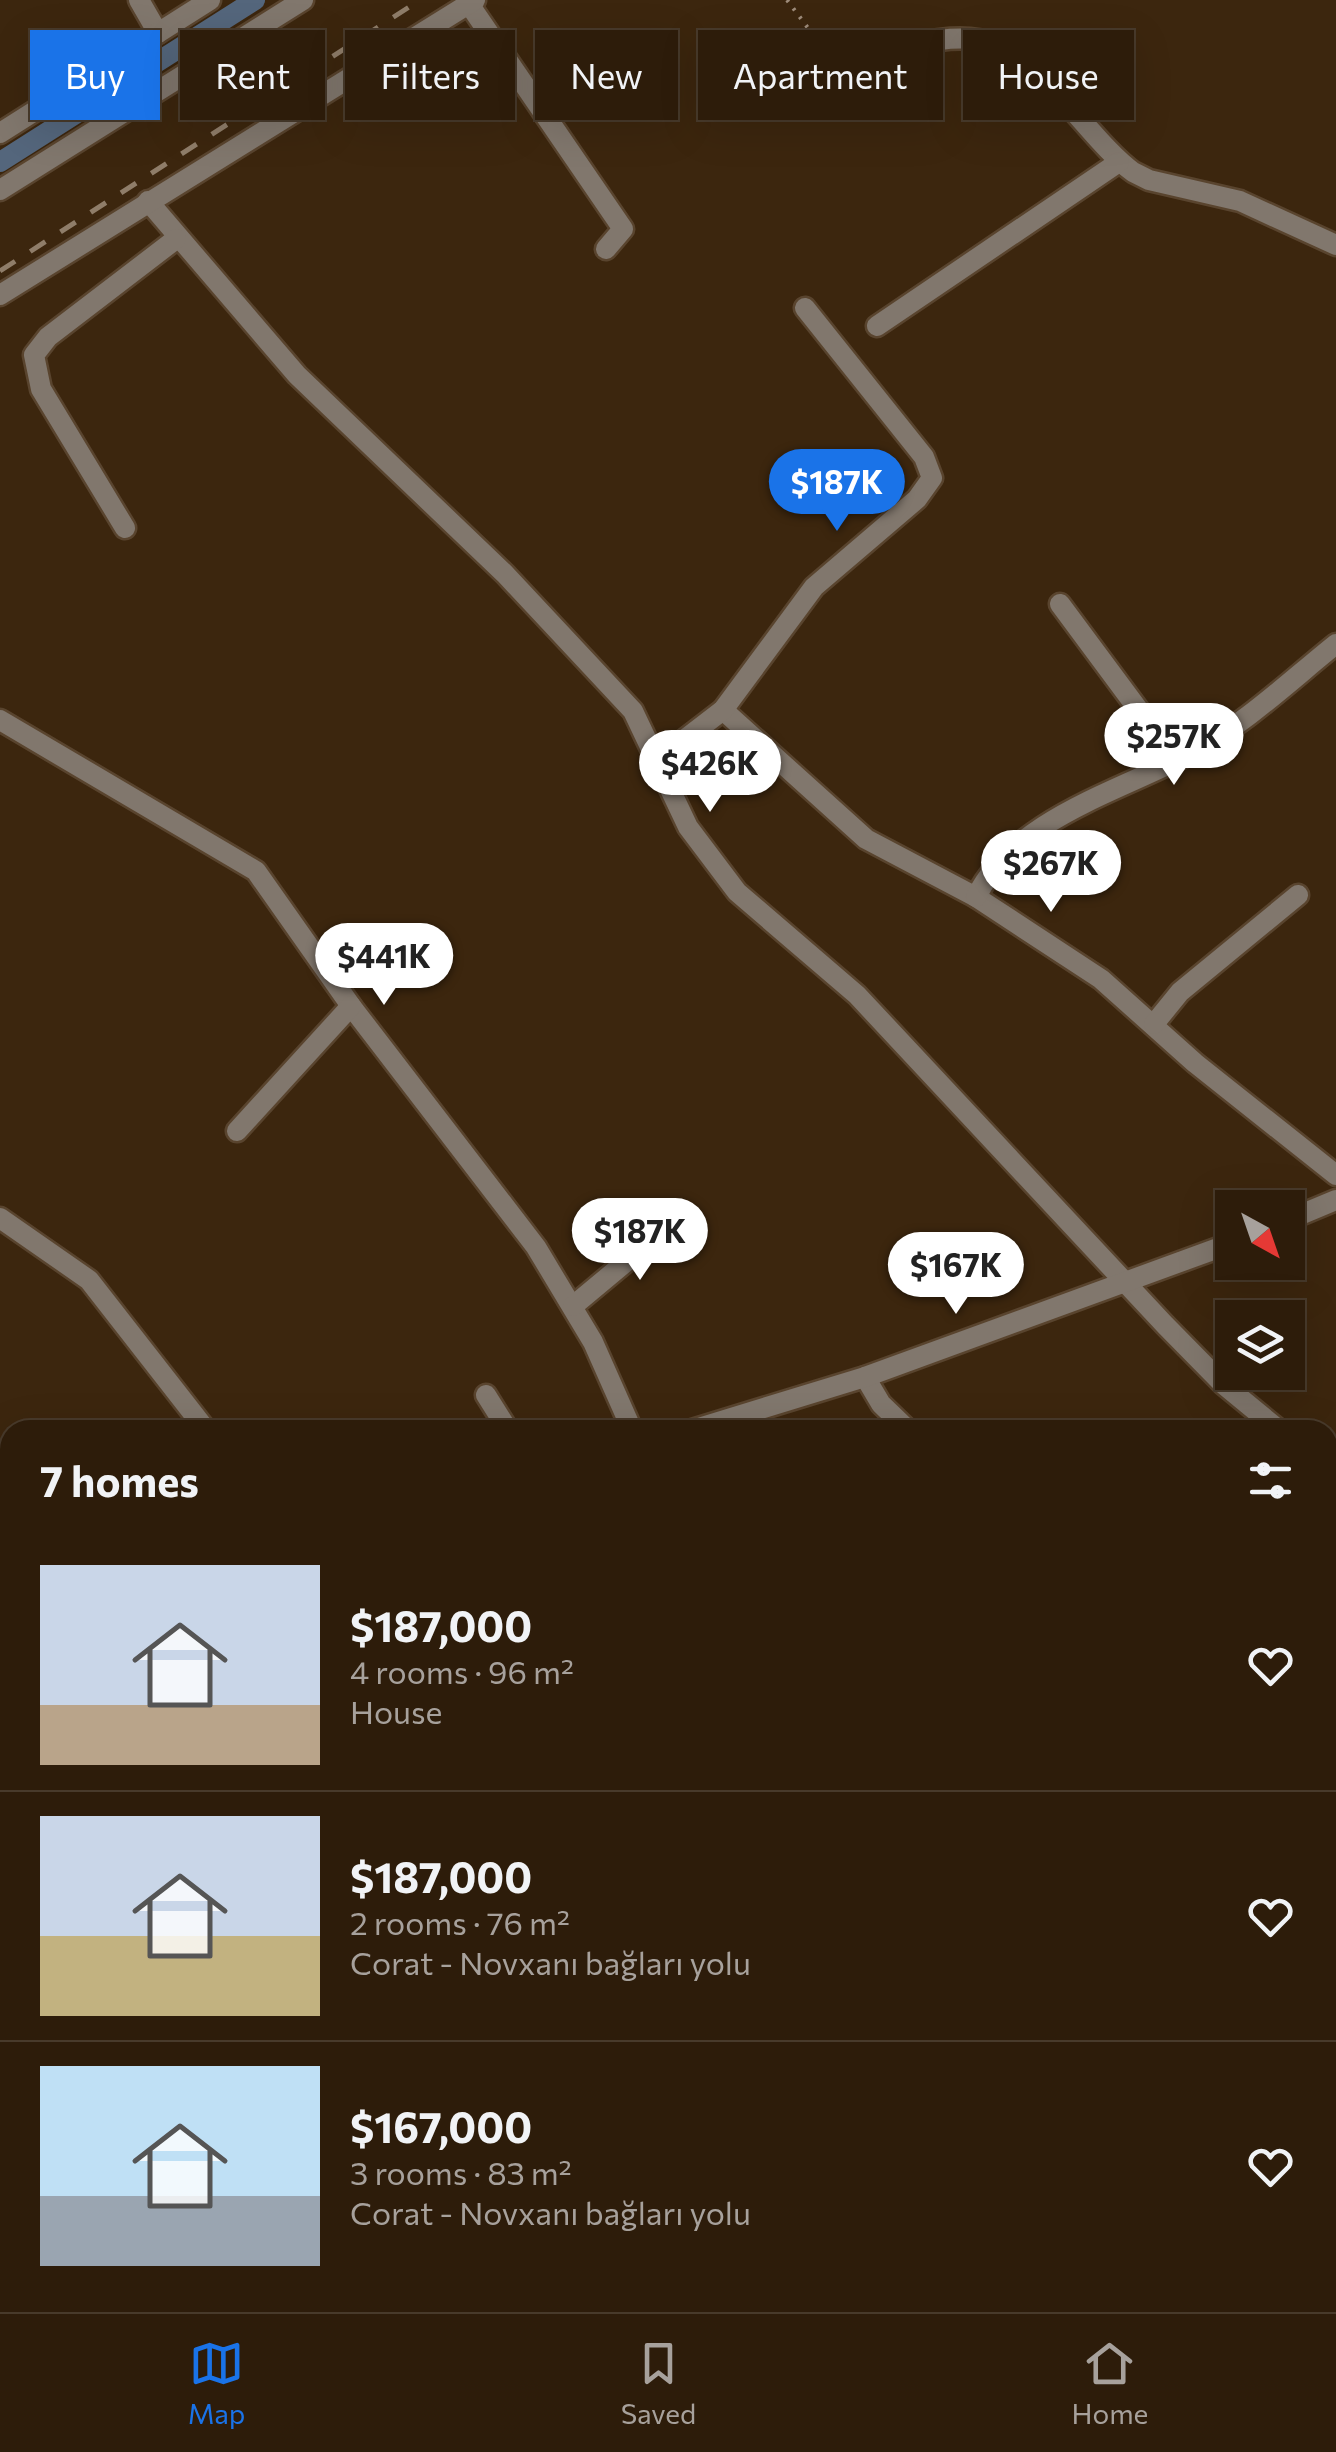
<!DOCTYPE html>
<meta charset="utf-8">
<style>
body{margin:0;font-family:Commissioner,sans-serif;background:#392918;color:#f1f3f6;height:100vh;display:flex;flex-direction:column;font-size:38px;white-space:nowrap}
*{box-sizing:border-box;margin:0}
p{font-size:32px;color:#a7a19c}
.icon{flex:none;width:55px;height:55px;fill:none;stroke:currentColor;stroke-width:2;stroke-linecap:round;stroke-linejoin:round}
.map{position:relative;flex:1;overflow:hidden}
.side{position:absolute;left:0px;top:1420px;width:1338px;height:892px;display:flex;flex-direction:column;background:#2d1c0a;border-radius:30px 30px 0 0;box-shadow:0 10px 40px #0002,0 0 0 2px #483a2b}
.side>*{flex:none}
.hud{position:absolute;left:30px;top:30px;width:1278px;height:90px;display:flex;gap:20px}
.needle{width:65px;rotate:140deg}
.fabs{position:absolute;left:1215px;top:1190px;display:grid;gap:20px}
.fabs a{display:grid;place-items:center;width:90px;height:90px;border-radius:0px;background:#2d1c0a;box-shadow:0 10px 40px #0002,0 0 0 2px #483a2b;font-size:50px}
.price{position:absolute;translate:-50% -85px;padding:0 22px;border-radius:35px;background:#fff;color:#222;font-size:32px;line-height:65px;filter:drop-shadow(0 2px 5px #0008)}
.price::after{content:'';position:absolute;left:50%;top:60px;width:30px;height:22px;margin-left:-15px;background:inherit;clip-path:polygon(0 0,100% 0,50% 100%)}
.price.current{background:#1a73e8;color:#fff}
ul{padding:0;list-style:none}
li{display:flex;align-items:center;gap:30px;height:250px;padding:0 40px}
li+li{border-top:2px solid #483a2b}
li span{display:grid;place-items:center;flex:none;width:280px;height:200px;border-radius:0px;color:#555}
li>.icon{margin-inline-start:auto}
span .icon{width:120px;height:120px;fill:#fffc;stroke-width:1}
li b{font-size:42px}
h2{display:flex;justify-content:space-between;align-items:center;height:120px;padding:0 40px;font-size:42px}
.pill{padding:0 35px;border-radius:0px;background:#2d1c0a;box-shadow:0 10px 40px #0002,0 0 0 2px #483a2b;font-size:35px;line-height:90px}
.pill.current{background:#1a73e8;color:#fff}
.tabs{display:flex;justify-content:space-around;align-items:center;height:140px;border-top:2px solid #483a2b;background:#2d1c0a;font-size:28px;color:#a7a19c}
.tabs a{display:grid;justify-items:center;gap:5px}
.tabs .current{color:#1a73e8}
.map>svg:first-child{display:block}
</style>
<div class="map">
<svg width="1336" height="2312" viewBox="0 0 1336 2312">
<rect width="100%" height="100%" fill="#3c260e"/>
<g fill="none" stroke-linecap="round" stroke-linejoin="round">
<path stroke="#54667c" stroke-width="20" d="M0 162 255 0"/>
<defs>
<g id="minor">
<path d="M139 0 158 33"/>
<path d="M469 4 623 229 606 249"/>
<path d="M826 46C875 63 921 35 970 39 1035 43 1085 137 1133 172L1149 180 1240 201 1336 245"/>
<path d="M0 133 210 0"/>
<path d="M0 190 303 0"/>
<path d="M148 201 297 375 505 574 633 711 688 827 737 892 857 995 1165 1325 1223 1384 1279 1430"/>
<path d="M0 295 475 0"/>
<path d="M877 326 1119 162"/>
<path d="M125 528 41 389 34 355 48 337 176 239"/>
<path d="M1060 604 1146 720 1162 766"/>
<path d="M723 710 866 839 976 897 1101 979 1195 1063 1336 1175"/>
<path d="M0 720 256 871 351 1006 536 1247 593 1342 632 1430"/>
<path d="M658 760 723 710 814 587 917 499 932 478 924 457 805 308"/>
<path d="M976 897C1016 817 1122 791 1195 751 1246 723 1291 680 1336 644"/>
<path d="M1154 1024 1180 992 1298 895"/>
<path d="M237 1131 351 1006"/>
<path d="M0 1218 89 1280 206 1430"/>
<path d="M1288 1220 1336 1200"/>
<path d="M573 1306 675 1221"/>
<path d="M865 1377 881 1404 908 1430"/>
<path d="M486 1395 508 1430"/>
<path d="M692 1430 865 1377 1232 1243"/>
<path d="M1328 1468 1336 1474"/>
<path d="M0 1635 10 1644"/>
<path d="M1328 1680 1336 1670"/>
<path d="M0 1696 10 1690"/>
<path d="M0 1835 10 1845"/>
<path d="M1328 1841 1336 1848"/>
<path d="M0 2061 10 2070"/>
<path d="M1328 2062 1336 2067"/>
<path d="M396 2302 407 2312"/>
<path d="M735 2302 744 2312"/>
<path d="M1237 2302 1243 2312"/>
<path d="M122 2312 123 2302"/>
</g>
</defs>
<use href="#minor" stroke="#59442e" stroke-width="25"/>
<path stroke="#9e8c7a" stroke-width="4" stroke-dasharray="2.5 8" stroke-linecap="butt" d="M787 0 811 32"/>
<use href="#minor" stroke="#81776d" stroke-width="20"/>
<path stroke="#8f7d69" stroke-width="5" stroke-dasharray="18 18" stroke-linecap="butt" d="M0 271 420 0"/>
</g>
</svg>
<div class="fabs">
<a><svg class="needle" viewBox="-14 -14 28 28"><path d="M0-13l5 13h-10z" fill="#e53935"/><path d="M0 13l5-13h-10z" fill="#a7a19c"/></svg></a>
<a><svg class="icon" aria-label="layers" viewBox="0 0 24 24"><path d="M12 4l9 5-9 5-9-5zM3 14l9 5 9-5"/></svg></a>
</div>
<b class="price current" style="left:837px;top:534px">$187K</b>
<b class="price" style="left:1174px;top:788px">$257K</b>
<b class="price" style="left:710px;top:815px">$426K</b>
<b class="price" style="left:1051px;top:915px">$267K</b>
<b class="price" style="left:384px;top:1008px">$441K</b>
<b class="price" style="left:640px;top:1283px">$187K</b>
<b class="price" style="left:956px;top:1317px">$167K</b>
<div class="hud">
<a class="pill current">Buy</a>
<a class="pill">Rent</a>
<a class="pill">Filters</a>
<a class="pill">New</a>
<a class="pill">Apartment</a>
<a class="pill">House</a>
</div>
<section class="side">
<h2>7 homes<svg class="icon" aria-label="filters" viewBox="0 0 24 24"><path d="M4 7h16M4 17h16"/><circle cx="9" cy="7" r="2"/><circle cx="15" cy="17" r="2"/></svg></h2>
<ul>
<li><span style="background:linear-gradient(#c9d6e8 70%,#b9a48a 0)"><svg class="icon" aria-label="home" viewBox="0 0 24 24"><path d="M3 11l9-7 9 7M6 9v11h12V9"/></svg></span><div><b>$187,000</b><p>4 rooms · 96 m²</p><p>House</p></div><svg class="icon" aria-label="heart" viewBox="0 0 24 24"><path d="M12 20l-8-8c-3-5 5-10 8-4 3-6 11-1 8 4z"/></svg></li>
<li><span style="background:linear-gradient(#c9d6e8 60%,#c2b280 0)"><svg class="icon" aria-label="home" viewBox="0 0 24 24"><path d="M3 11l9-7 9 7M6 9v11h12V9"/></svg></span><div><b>$187,000</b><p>2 rooms · 76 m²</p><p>Corat - Novxanı bağları yolu</p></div><svg class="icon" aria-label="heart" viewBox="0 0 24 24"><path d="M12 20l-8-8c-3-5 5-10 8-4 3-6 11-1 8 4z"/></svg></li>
<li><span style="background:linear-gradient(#bfe0f5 65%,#9aa5b1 0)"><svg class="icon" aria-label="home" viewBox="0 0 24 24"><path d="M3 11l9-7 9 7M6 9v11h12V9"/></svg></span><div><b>$167,000</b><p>3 rooms · 83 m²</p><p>Corat - Novxanı bağları yolu</p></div><svg class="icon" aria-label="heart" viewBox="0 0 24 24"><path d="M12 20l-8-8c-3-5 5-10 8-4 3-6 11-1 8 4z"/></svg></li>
</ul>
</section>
</div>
<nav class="tabs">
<a class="current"><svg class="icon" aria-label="map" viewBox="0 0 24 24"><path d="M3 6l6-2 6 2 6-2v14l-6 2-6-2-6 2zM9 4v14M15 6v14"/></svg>Map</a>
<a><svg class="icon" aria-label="saved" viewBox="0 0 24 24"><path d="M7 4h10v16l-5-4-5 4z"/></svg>Saved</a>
<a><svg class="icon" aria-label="home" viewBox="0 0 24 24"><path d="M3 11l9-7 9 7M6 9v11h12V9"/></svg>Home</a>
</nav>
